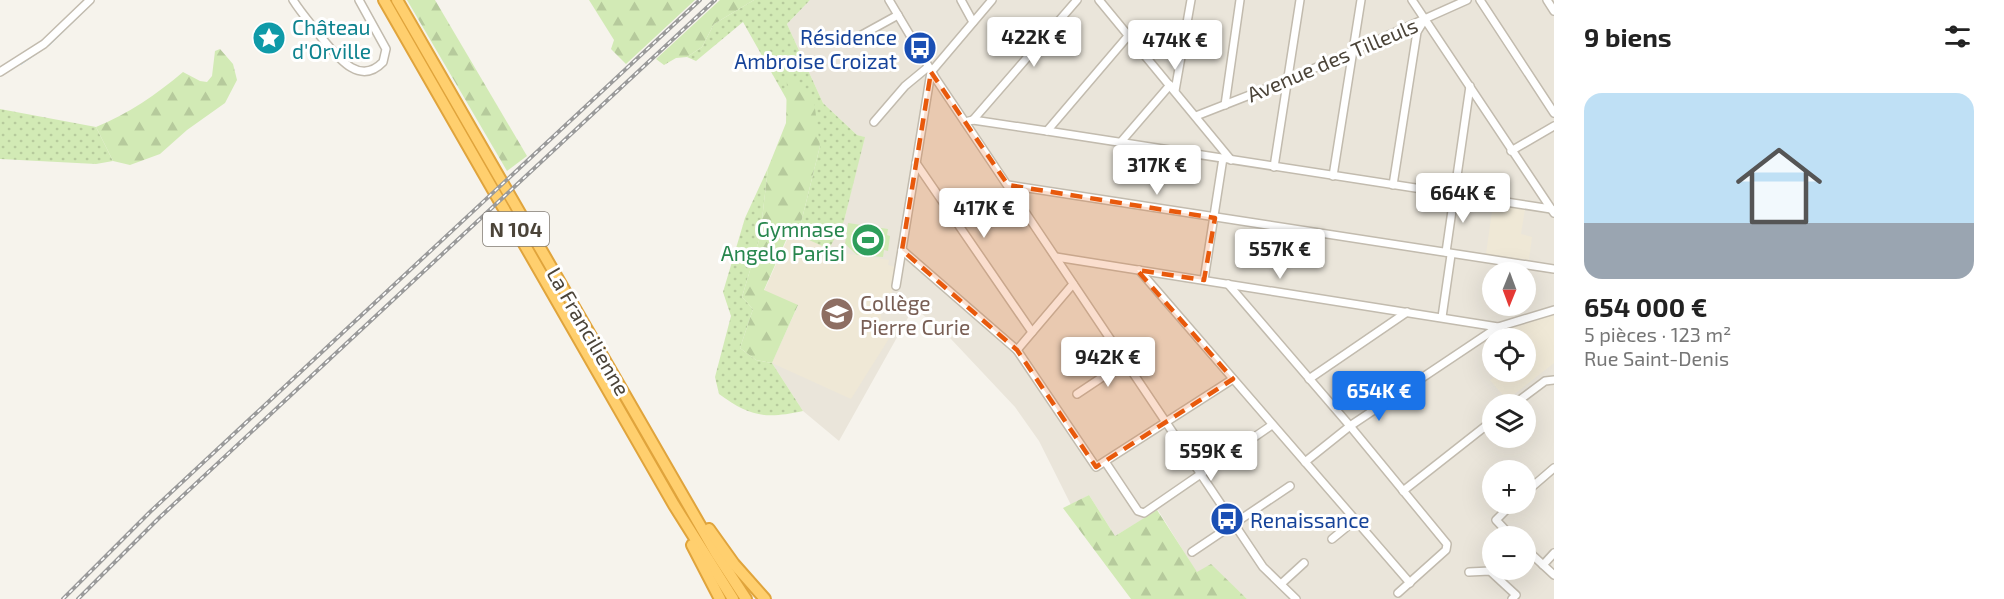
<!DOCTYPE html>
<html lang="fr">
<meta charset="utf-8">
<style>
body{margin:0;font-family:"Exo 2",sans-serif;background:#f2f2f2;color:#222;height:100vh;display:flex;flex-direction:column;font-size:22px;white-space:nowrap}
*{box-sizing:border-box;margin:0}
p{font-size:20px;color:#767676}
.icon{flex:none;width:33px;height:33px;fill:none;stroke:currentColor;stroke-width:2;stroke-linecap:round;stroke-linejoin:round}
.map{position:relative;flex:1;overflow:hidden}
.sheet{display:flex;flex-direction:column;background:#fff;width:450px}
.sheet>*{flex:none}
.needle{width:39px;rotate:181deg}
.controls{position:absolute;left:1482px;top:262px;display:grid;gap:12px}
.controls a{display:grid;place-items:center;width:54px;height:54px;border-radius:50%;background:#fff;box-shadow:0 6px 24px #0002;font-size:30px}
.price{position:absolute;translate:-50% -51px;padding:0 14px;border-radius:6px;background:#fff;color:#222;font-size:20px;line-height:39px;filter:drop-shadow(0 2px 3px #0008)}
.price::after{content:'';position:absolute;left:50%;top:36px;width:18px;height:14px;margin-left:-9px;background:inherit;clip-path:polygon(0 0,100% 0,50% 100%)}
.price.current{background:#1a73e8;color:#fff}
ul{padding:0;list-style:none}
li{display:grid;align-content:center;gap:12px;height:318px;padding:0 30px}
li+li{border-top:2px solid #e0e0e0}
li span{display:grid;place-items:center;height:186px;border-radius:18px;color:#555}
li>.icon{margin-inline-start:auto}
span .icon{width:108px;height:108px;fill:#fffc;stroke-width:1}
li b{font-size:26px}
h2{display:flex;justify-content:space-between;align-items:center;height:72px;padding:0 30px;font-size:26px}
main{display:flex;flex:1;min-height:0}
.map>svg:first-child{display:block}
</style>
<main>
<div class="map">
<svg width="1554" height="599" viewBox="0 0 1554 599">
<defs>
<pattern id="grass-dots" width="8" height="8" patternUnits="userSpaceOnUse" patternTransform="scale(1.5)"><rect width="8" height="8" fill="#d2eab5"/><path d="M2 2h.1M6 6h.1" fill="none" stroke="#b6ca9c" stroke-width="1.8" stroke-linecap="round"/></pattern>
<pattern id="forest-firs" width="22" height="20" patternUnits="userSpaceOnUse" patternTransform="scale(1.5)"><rect width="22" height="20" fill="#d2eab5"/><path d="M5 1l3.5 6h-7zM16 11l3.5 6h-7z" fill="#b6ca9c"/></pattern>
</defs>
<rect width="100%" height="100%" fill="#f6f3ec"/>
<path fill="#eae5da" fill-rule="evenodd" d="M810 0H1554V599H1247L1211 565 1197 573 1158 510 1115 536 1089 495 1071 505 1039 441 1015 407 951 339 914 307 839 441 803 411 772 363 798 306 791 231 844 221 864 137 857 135 823 103 787 24ZM1492 273H1526V306H1492ZM1492 339H1526V372H1492ZM1492 405H1526V438H1492ZM1492 471H1526V504H1492ZM1492 537H1526V570H1492Z"/>
<g fill="#efe8d6">
<path d="M1493 204 1525 209 1521 234 1532 237 1529 260 1486 254Z"/>
<path d="M791 231 843 253 889 260 888 265 895 267 892 293H885V300H880L882 329H895L851 399 772 363 798 306 764 291Z"/>
<path d="M1554 313V363L1507 400 1490 380 1501 372H1526V355L1530 352 1526 347V339H1518L1506 326Z"/>
</g>
<g fill="url(#grass-dots)">
<path d="M754 0H810L787 24 823 103 857 135 865 137 844 221 829 249 798 235 820 146 787 77V100L743 22 696 61 687 57 702 47 714 24Z"/>
<path d="M0 109 96 127 113 161 96 164 0 159Z"/>
<path d="M768 168 760 237 742 297 753 309 740 348 756 360 772 363 803 411C766 419 750 417 719 394L715 377 731 316 723 292 745 218Z"/>
</g>
<g fill="url(#forest-firs)">
<path d="M407 0H435L527 156 507 171Z"/>
<path d="M589 0H695L626 64 611 49 614 40Z"/>
<path d="M720 0H754L714 24 702 47 687 57 676 58 664 65 656 59Z"/>
<path d="M220 49 233 64 237 80 225 103 187 130 160 154 130 165 113 161 96 127C128 114 157 94 183 72L200 81 207 82 212 76 215 51Z"/>
<path d="M787 76 814 101 820 146 798 235 790 231 764 290 798 305 772 363 756 360 740 348 753 309 742 297 760 237 768 168 786 123Z"/>
<path d="M1089 495 1115 536 1157 510 1197 572 1211 564 1247 599H1131L1063 508Z"/>
</g>
<path fill="#d2eab5" d="M848 223 888 229 887 235 890 236 888 251 884 250 883 257 857 255 845 244Z"/>
<g fill="none" stroke-linecap="round" stroke-linejoin="round">
<path stroke="#a9d4f2" stroke-width="1.5" d="M21 64 49 45 86 9"/>
<defs>
<g id="minor">
<path d="M293 0C301 13 312 25 321 37 337 56 359 87 383 62L386 49 359 0"/>
<path d="M889 0 936 79 1263 567 1296 599"/>
<path d="M961 0 973 22"/>
<path d="M1099 0 1231 160"/>
<path d="M1412 0 1554 213"/>
<path d="M1480 0 1554 113"/>
<path d="M1547 0 1554 11"/>
<path d="M849 42 898 15"/>
<path d="M0 72 44 44 90 0"/>
<path d="M1175 91 1191 0"/>
<path d="M1225 105 1240 0"/>
<path d="M1196 116 1288 80 1467 0"/>
<path d="M973 120 1077 0"/>
<path d="M874 122 905 86 928 67"/>
<path d="M965 122 973 120 1047 131 1551 209"/>
<path d="M1047 131 1128 36"/>
<path d="M1120 143 1170 85"/>
<path d="M1511 151 1554 126"/>
<path d="M916 163 1032 332"/>
<path d="M1274 167 1300 0"/>
<path d="M1333 176 1361 0"/>
<path d="M1008 185 1554 269"/>
<path d="M1393 185 1417 32 1425 19"/>
<path d="M902 250 1017 350 1096 467 1233 379"/>
<path d="M1446 252 1470 86"/>
<path d="M1056 257 1498 327"/>
<path d="M1139 270 1410 583"/>
<path d="M1204 280 1223 158"/>
<path d="M1228 284 1350 426 1447 544 1446 550 1398 593"/>
<path d="M896 286 931 72 992 0"/>
<path d="M1442 317 1451 255"/>
<path d="M1017 350 1073 284"/>
<path d="M1309 379 1407 312"/>
<path d="M1077 394 1125 362"/>
<path d="M1513 405 1545 381 1554 380"/>
<path d="M1305 462 1350 426 1498 327 1554 310"/>
<path d="M1106 463 1138 511 1144 513 1272 425"/>
<path d="M1403 491 1492 421"/>
<path d="M1526 492 1554 468"/>
<path d="M1512 504 1496 520 1512 537"/>
<path d="M1332 539 1354 521"/>
<path d="M1526 549 1554 575"/>
<path d="M1192 552 1290 486"/>
<path d="M1543 565 1554 553"/>
<path d="M1469 572 1490 571 1516 595 1512 599"/>
<path d="M1281 584 1304 563"/>
</g>
<g id="highway">
<path d="M384 0 674 505 733 599"/>
<path d="M397 0 716 553 746 599"/>
<path d="M709 529 734 564 765 599"/>
<path d="M692 545 720 599"/>
</g>
</defs>
<use href="#minor" stroke="#c2bbae" stroke-width="10"/>
<use href="#highway" stroke="#e0a43c" stroke-width="14"/>
<use href="#minor" stroke="#fff" stroke-width="7"/>
<use href="#highway" stroke="#ffcf6e" stroke-width="10"/>
<defs>
<g id="rail">
<path d="M63 599 150 512 700 0"/>
<path d="M78 599 159 518 715 0"/>
</g>
</defs>
<use href="#rail" stroke="#9a9a9a" stroke-width="4"/>
<use href="#rail" stroke="#fff" stroke-width="1.5" stroke-dasharray="4.5" stroke-linecap="butt"/>
</g>
<path fill="#e8590c" fill-opacity="0.2" stroke="#e8590c" stroke-width="4.5" stroke-dasharray="12 8" stroke-linejoin="round" d="M931 72 1008 185 1215 218 1204 280 1137 270 1233 379 1096 467 1017 350 902 250Z"/>
<defs>
<symbol id="sight-disc" viewBox="-11 -11 22 22"><circle r="9.5" fill="#0f9aa8" stroke="#fff"/><path d="M0-6L1.8-2.2L6-1.7L2.9 1.2L3.7 5.4L0 3.3L-3.7 5.4L-2.9 1.2L-6-1.7L-1.8-2.2Z" fill="#fff"/></symbol>
<symbol id="bus-disc" viewBox="-11 -11 22 22"><circle r="9.5" fill="#1a4fb4" stroke="#fff"/><path d="M-5-6H5V4H4V6H2V4H-2V6H-4V4H-5ZM-3.5-4V0h7V-4ZM-3.5 1.2v1.5H-2V1.2ZM2 1.2v1.5H3.5V1.2Z" fill="#fff"/></symbol>
<symbol id="stadium-disc" viewBox="-11 -11 22 22"><circle r="9.5" fill="#2e9e5b" stroke="#fff"/><path d="M0-5a6.5 5 0 1 0 0 10a6.5 5 0 1 0 0-10ZM-3.5-1.8h7v3.6h-7Z" fill="#fff"/></symbol>
<symbol id="school-disc" viewBox="-11 -11 22 22"><circle r="9.5" fill="#8d6e63" stroke="#fff"/><path d="M0-5L7-2L0 1L-7-2ZM-4 1L0 2.5L4 1V4Q0 6-4 4Z" fill="#fff"/></symbol>
</defs>
<g fill-rule="evenodd">
<use href="#sight-disc" x="250" y="19" width="38" height="38"/>
<use href="#bus-disc" x="901" y="29" width="38" height="38"/>
<use href="#stadium-disc" x="849" y="221" width="38" height="38"/>
<use href="#school-disc" x="818" y="295" width="38" height="38"/>
<use href="#bus-disc" x="1208" y="500" width="38" height="38"/>
</g>
<g text-anchor="middle" dominant-baseline="central" stroke-width="6" stroke-linejoin="round" paint-order="stroke">
<rect fill="#fff" stroke="#817c74" stroke-width="1.5" x="483" y="212" width="66" height="34" rx="4.5"/>
<g font-size="20" font-weight="bold" fill="#4b4439">
<text x="516" y="229">N 104</text>
</g>
<g font-size="21" fill="#0d838f" stroke="#fff" text-anchor="start">
<text x="292" y="26">Château<tspan x="292" dy="24">d'Orville</tspan></text>
</g>
<g font-size="21" fill="#164399" stroke="#fff" text-anchor="end">
<text x="897" y="36">Résidence<tspan x="897" dy="24">Ambroise Croizat</tspan></text>
<text x="1250" y="519" text-anchor="start">Renaissance</text>
</g>
<g font-size="21" fill="#4b4439" stroke="#fff">
<text transform="translate(1332 59) rotate(-23)">Avenue des Tilleuls</text>
<text transform="translate(589 331) rotate(60)">La Francilienne</text>
</g>
<g font-size="21" fill="#27864d" stroke="#fff" text-anchor="end">
<text x="845" y="228">Gymnase<tspan x="845" dy="24">Angelo Parisi</tspan></text>
</g>
<g font-size="21" fill="#785e54" stroke="#fff" text-anchor="start">
<text x="860" y="302">Collège<tspan x="860" dy="24">Pierre Curie</tspan></text>
</g>
</g>
</svg>
<div class="controls">
<a><svg class="needle" viewBox="-14 -14 28 28"><path d="M0-13l5 13h-10z" fill="#e53935"/><path d="M0 13l5-13h-10z" fill="#767676"/></svg></a>
<a><svg class="icon" aria-label="locate" viewBox="0 0 24 24"><circle cx="12" cy="12" r="6"/><path d="M12 2v4M12 18v4M2 12h4M18 12h4"/></svg></a>
<a><svg class="icon" aria-label="layers" viewBox="0 0 24 24"><path d="M12 4l9 5-9 5-9-5zM3 14l9 5 9-5"/></svg></a>
<a>+</a>
<a>−</a>
</div>
<b class="price" style="left:1034px;top:68px">422K €</b>
<b class="price" style="left:1175px;top:71px">474K €</b>
<b class="price" style="left:1157px;top:196px">317K €</b>
<b class="price" style="left:1463px;top:224px">664K €</b>
<b class="price" style="left:984px;top:239px">417K €</b>
<b class="price" style="left:1280px;top:280px">557K €</b>
<b class="price" style="left:1108px;top:388px">942K €</b>
<b class="price current" style="left:1379px;top:422px">654K €</b>
<b class="price" style="left:1211px;top:482px">559K €</b>
</div>
<section class="sheet">
<h2>9 biens<svg class="icon" aria-label="filters" viewBox="0 0 24 24"><path d="M4 7h16M4 17h16"/><circle cx="9" cy="7" r="2"/><circle cx="15" cy="17" r="2"/></svg></h2>
<ul>
<li><span style="background:linear-gradient(#bfe0f5 70%,#9aa5b1 0)"><svg class="icon" aria-label="home" viewBox="0 0 24 24"><path d="M3 11l9-7 9 7M6 9v11h12V9"/></svg></span><div><b>654 000 €</b><p>5 pièces · 123 m²</p><p>Rue Saint-Denis</p></div></li>
</ul>
</section>
</main>
